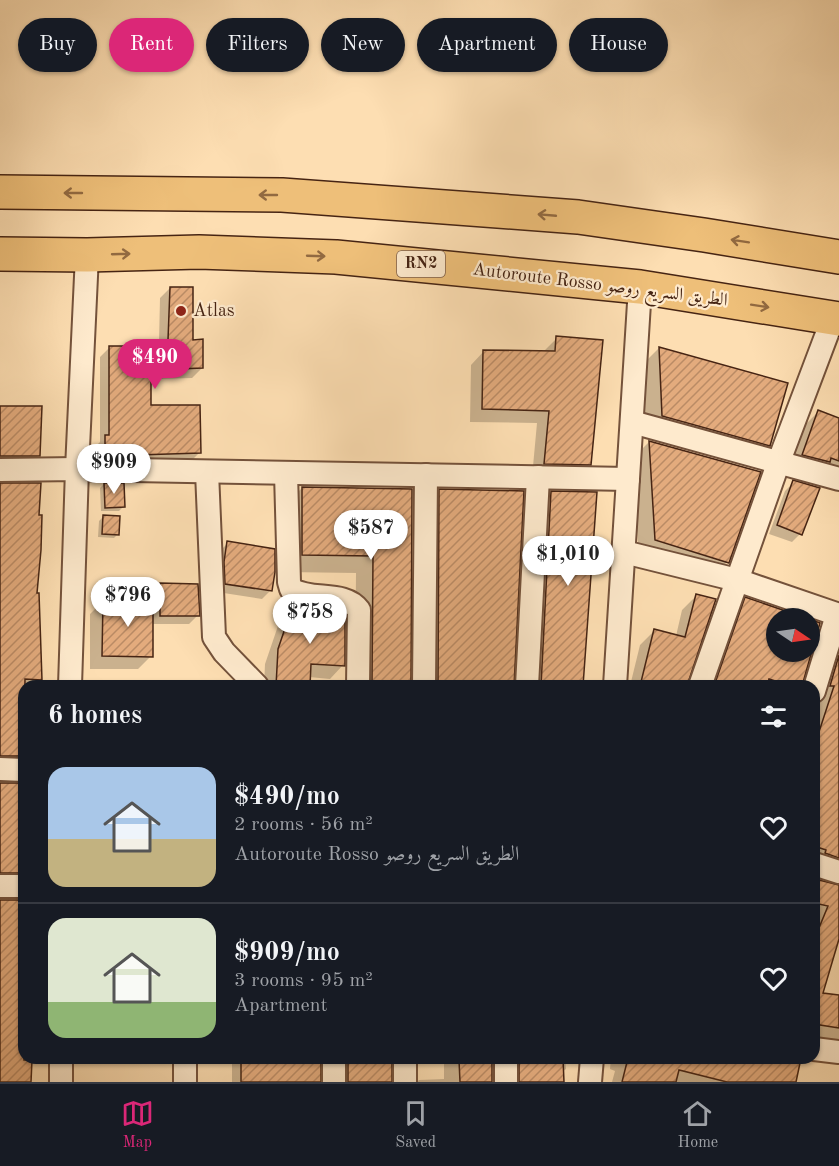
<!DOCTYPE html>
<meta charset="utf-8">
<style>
body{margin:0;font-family:"Old Standard TT",Amiri,serif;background:#20242c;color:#f1f3f6;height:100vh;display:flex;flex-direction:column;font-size:22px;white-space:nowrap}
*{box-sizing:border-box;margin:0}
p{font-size:20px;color:#9ea1a6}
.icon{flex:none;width:33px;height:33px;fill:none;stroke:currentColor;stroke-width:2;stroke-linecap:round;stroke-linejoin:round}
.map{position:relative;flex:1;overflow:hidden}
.details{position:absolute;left:18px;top:680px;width:802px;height:384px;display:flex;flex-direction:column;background:#171b24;border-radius:18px;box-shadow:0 2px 4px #0004}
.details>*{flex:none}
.top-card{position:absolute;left:18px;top:18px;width:804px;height:54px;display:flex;gap:12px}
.needle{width:39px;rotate:103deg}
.buttons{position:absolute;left:766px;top:608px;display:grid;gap:12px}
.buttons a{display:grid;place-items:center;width:54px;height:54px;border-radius:50%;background:#171b24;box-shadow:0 2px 4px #0004;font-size:30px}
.price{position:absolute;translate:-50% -51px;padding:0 14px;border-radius:21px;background:#fff;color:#222;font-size:20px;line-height:39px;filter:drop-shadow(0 2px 3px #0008)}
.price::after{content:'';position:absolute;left:50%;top:36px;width:18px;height:14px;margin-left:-9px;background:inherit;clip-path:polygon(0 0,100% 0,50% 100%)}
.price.selected{background:#db2777;color:#fff}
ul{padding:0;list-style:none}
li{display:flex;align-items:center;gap:18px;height:150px;padding:0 30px}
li+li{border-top:2px solid #363941}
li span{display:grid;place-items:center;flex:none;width:168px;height:120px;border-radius:18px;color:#555}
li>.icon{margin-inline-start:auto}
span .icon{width:72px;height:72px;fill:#fffc;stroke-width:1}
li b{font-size:26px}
h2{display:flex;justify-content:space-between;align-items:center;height:72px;padding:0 30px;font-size:26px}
.pill{padding:0 21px;border-radius:27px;background:#171b24;box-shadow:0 2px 4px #0004;font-size:21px;line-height:54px}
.pill.selected{background:#db2777;color:#fff}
.tabs{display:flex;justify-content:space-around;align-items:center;height:84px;border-top:2px solid #363941;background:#171b24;font-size:16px;color:#9ea1a6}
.tabs a{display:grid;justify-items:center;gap:3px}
.tabs .selected{color:#db2777}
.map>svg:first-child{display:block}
</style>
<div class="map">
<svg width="839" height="1082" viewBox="0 0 839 1082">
<defs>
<pattern id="building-hatch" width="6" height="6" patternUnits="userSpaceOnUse" patternTransform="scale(1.5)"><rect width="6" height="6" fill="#e3ab7d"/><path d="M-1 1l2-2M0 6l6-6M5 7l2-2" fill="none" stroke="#ba8b65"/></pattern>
</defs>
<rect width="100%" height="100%" fill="#fddeb2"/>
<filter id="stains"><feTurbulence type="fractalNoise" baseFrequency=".00333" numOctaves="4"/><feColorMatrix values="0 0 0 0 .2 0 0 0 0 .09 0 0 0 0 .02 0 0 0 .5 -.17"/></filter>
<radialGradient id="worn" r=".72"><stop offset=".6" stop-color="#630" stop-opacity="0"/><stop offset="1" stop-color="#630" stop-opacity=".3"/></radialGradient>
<g fill="#0003">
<path d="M170 288 202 368 192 378 150 379V407L200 452 190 462 96 465V446L100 442V357L109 348 152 347 159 342 160 298Z"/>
<path d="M557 338 590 464 576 477H532L537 423 470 422 471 365 484 351H544Z"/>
<path d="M659 348 769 445 752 462 646 433 642 365Z"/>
<path d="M0 407 39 455 29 465 0 466Z"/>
<path d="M818 412 839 419V478L790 468 805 425Z"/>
<path d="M649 442 727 562 710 580 639 557 632 459Z"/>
<path d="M794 482 800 534 792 542 769 534 785 491Z"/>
<path d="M104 484 123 507 119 511H101L100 488Z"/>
<path d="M0 485 35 595 40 679 36 686H24V771L0 766Z"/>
<path d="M302 488 411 490 408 686H355L356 573 285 572V505Z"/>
<path d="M440 491 512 686H425L426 504Z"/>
<path d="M551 493 581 686H524L534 510Z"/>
<path d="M103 517 118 534 114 538 98 537 99 521Z"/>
<path d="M228 543 271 590 262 599 217 592 219 552Z"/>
<path d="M161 585 198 615 189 624H152L151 656 138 669H90V614L103 601H152V594Z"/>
<path d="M696 596 686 686H630L640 645 654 631 676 636 682 610Z"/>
<path d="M746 599 802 618H777V651H810V621L819 624 800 686H706L731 613Z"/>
<path d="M293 606 343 665 330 679 309 677 308 686H264L265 664 280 620Z"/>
<path d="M839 645V886L834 877 814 869V720L817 713 814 712V704L830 653Z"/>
<path d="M0 784 24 785V889L0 882Z"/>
<path d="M819 881 839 886V934L821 994 839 997V1044L814 1040V886Z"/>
<path d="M234 1058H319L320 1082H232V1060Z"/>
<path d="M340 1058H390V1082H339Z"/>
<path d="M444 1058H473V1061L491 1082H417L419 1080 444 1079Z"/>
<path d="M505 1058H565L566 1069 562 1072 563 1082H510Z"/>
<path d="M611 1058H765L799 1065 795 1082H612L615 1071 610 1069Z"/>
</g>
<g fill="url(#building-hatch)" stroke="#462413" stroke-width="1.5">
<path d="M170 287H193V340L203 339V368L151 370V405H200L201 453 105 456V435H109V346H156V341L168 340Z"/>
<path d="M556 336 603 340 591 465 544 464 549 411 482 409 483 350 555 351Z"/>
<path d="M659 347 788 383 770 446 662 416Z"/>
<path d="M0 406H42L40 456H0Z"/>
<path d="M818 410 839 418V461L831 458 830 462 802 455Z"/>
<path d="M649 441 761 472 729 563 655 540Z"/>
<path d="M793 480 820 488 802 535 777 525Z"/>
<path d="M0 483H41L39 515H42L41 550 37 593H39L42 680 25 679 24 756H0Z"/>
<path d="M104 483H124L125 507 105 508Z"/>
<path d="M302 487 412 489 411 685 372 684 373 556 302 555Z"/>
<path d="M439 489 524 491 514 686 438 685Z"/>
<path d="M551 491 597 492 583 686H541Z"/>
<path d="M103 515 120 516 119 535 102 534Z"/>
<path d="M227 541 275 549V572L272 591 225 584 224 562Z"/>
<path d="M160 583 198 584 200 616H160Z"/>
<path d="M696 594 716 599 687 686H640L654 629 685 637Z"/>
<path d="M745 597 806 618H777V651H810V619L820 623 802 686H791L769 679 767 686H714Z"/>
<path d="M103 600H153V657L102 656Z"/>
<path d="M293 605 334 611 345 616V666L311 664 310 686H276L278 649Z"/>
<path d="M839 655V858L825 853 826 850 814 846V747L834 686H830Z"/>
<rect x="0" y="783" width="24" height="90"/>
<path d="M819 880 839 885V939L823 993 839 995V1028L814 1024V940L828 906 814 903Z"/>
<path d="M0 900H24V1060H32L31 1082H0Z"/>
<rect x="241" y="1058" width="80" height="24"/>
<rect x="348" y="1058" width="44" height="24"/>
<path d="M519 1058H563L564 1082H519Z"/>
<path d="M628 1058H772L800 1063 796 1082H727L679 1070 676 1082H622Z"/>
<path d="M492 1059V1082H460L459 1060Z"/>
</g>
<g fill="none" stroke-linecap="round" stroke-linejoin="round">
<defs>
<g id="minor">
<path d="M632 422 839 479"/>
<path d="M0 470 77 469 628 479"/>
<path d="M207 472 214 637 224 652 257 686"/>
<path d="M286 473 289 582 291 589C312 602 344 590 359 610L358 686"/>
<path d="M624 552 737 580 839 615"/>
<path d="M70 686 77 469 87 255"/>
<path d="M424 686 426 475"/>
<path d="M527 686 538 477"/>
<path d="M615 686 640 287"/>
<path d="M700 686 779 461 833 318"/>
<path d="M814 691 837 615"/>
<path d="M0 769 24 770"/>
<path d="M814 864 839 872"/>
<path d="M0 886H24"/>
<path d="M814 1049 839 1052"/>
<path d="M334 1058V1082"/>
<path d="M405 1058V1082"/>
<path d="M61 1082V1058"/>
<path d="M185 1082V1058"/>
<path d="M506 1082V1058"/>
<path d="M590 1082 592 1058"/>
</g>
<g id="highway">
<path d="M0 192 282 195 431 206 578 217 704 235 839 257"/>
<path d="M0 254 87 255 199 252 336 257 640 287 839 319"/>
</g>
</defs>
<use href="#minor" stroke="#74523b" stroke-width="26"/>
<use href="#highway" stroke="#462413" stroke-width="36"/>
<use href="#minor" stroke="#feeacd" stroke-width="22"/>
<use href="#highway" stroke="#eebf79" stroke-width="33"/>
</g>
<defs><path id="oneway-shaft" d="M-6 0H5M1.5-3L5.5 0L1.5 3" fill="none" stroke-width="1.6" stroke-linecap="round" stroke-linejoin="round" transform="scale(1.5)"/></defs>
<g stroke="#926a41">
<use href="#oneway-shaft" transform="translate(73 193) rotate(-180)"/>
<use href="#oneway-shaft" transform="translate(268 195) rotate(-180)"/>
<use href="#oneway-shaft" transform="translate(547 215) rotate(-175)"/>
<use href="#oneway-shaft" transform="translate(740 241) rotate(-171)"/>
<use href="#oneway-shaft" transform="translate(121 254) rotate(-2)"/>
<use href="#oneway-shaft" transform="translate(316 256) rotate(2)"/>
<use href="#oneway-shaft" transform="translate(760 306) rotate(9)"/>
</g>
<circle fill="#8f2418" stroke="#feeacd" stroke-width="2" cx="181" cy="311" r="6"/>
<g text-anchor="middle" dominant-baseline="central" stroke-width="4.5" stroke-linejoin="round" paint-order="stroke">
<rect fill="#feeacd" stroke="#7d5f4b" stroke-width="1.5" x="397" y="251" width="48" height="26" rx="4.5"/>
<g font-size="16" font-weight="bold" fill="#462413">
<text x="421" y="264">RN2</text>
</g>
<g font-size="18" fill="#462413" stroke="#feeacd">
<text transform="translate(600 285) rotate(7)">Autoroute Rosso الطريق السريع روصو</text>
</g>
<g font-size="18" fill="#462413" stroke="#feeacd" text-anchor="start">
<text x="193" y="311">Atlas</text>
</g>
</g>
<rect width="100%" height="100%" filter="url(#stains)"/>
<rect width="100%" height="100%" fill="url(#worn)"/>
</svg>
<div class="buttons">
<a><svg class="needle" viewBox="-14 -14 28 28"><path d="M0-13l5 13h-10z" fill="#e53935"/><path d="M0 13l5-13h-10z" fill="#9ea1a6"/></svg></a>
</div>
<b class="price selected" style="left:155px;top:390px">$490</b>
<b class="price" style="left:114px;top:495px">$909</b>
<b class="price" style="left:371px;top:561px">$587</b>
<b class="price" style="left:568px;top:587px">$1,010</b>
<b class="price" style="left:128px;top:628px">$796</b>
<b class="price" style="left:310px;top:645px">$758</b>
<div class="top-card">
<a class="pill">Buy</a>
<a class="pill selected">Rent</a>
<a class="pill">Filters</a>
<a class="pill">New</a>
<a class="pill">Apartment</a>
<a class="pill">House</a>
</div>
<section class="details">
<h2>6 homes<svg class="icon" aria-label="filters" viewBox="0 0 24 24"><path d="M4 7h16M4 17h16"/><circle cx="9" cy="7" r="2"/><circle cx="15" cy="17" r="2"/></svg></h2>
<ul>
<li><span style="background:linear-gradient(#a9c7e8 60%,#c2b280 0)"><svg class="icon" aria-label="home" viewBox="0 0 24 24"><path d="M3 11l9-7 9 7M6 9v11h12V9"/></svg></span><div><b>$490/mo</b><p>2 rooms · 56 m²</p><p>Autoroute Rosso الطريق السريع روصو</p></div><svg class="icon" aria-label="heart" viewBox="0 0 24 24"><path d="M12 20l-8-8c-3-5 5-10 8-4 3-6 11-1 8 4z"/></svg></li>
<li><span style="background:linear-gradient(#dfe7d0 70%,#8fb573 0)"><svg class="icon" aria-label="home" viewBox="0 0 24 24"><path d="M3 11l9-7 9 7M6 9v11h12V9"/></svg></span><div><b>$909/mo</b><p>3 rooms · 95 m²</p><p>Apartment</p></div><svg class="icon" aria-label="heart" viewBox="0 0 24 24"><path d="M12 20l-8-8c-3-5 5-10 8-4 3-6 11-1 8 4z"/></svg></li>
</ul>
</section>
</div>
<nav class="tabs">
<a class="selected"><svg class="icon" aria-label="map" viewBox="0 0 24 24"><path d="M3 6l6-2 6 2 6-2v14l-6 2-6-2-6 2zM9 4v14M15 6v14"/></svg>Map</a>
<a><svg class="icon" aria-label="saved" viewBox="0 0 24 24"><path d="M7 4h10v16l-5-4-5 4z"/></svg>Saved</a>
<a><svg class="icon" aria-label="home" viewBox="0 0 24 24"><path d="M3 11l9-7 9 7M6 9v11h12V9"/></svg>Home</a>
</nav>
